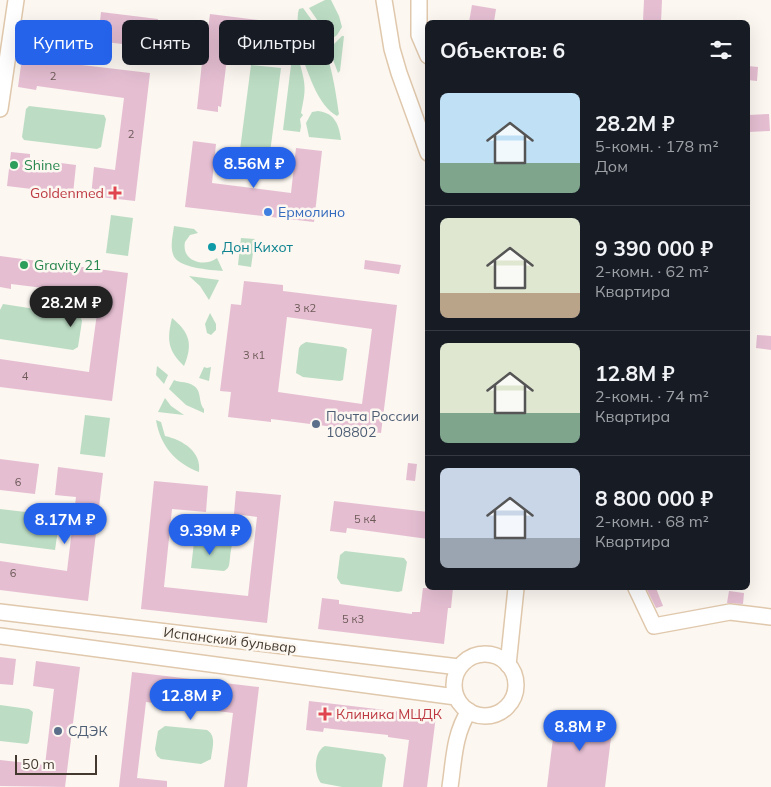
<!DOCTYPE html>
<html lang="ru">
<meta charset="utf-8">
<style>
body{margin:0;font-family:Mulish,sans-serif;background:#242831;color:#f1f3f6;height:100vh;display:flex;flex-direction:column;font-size:19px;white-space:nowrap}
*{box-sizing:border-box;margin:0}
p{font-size:16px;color:#9ea1a6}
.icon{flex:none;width:28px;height:28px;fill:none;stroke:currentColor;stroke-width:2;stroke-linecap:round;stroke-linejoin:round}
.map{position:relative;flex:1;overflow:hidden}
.drawer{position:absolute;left:425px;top:20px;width:325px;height:570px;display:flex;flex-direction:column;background:#171b24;border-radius:8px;box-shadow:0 5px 20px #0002}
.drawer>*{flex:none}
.guide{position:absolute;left:15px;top:20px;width:335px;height:45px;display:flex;gap:10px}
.scale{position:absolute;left:15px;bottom:12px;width:82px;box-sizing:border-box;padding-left:5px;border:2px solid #43392e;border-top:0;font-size:14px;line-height:18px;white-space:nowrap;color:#43392e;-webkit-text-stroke:4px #fcf7f1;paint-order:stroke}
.price{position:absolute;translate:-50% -42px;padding:0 11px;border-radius:18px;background:#2563eb;color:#fff;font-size:16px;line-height:32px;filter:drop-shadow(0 1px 2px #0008)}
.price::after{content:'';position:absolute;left:50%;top:30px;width:15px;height:11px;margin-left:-8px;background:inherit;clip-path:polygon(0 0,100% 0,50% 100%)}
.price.on{background:#222;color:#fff}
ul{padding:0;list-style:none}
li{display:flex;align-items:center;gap:15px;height:125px;padding:0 15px}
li+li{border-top:1px solid #363941}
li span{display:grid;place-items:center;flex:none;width:140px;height:100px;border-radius:8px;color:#555}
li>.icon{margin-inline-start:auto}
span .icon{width:60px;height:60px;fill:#fffc;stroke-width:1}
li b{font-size:21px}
h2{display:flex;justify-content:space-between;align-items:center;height:60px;padding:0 15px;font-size:21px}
.tag{padding:0 18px;border-radius:8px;background:#171b24;box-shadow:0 5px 20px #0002;font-size:18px;line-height:45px}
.tag.on{background:#2563eb;color:#fff}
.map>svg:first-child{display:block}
</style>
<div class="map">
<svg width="771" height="787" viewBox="0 0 771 787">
<rect width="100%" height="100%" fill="#fcf7f1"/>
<g fill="#bcddc4">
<path d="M325 0H331L339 16 342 27 337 35 329 41 320 24 309 8Z"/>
<path d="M303 8 316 26 322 44 303 48 296 44 298 13 299 9Z"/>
<path d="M342 36H344L340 71 338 73 329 49Z"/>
<path d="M293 49C298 53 298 58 300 64 306 86 306 90 301 113L303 115 300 119 301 126 300 132 283 130Z"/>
<path d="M322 49C331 55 337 101 339 114L337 116C318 105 310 77 302 57L304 53Z"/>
<path d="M251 65 281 68 267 176 237 173Z"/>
<path d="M29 106 104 115 106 119 101 147 97 149 24 140 22 137 26 109Z"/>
<path d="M318 111C335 113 339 125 341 140L309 137 306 123 312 112Z"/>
<path d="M111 215 133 218 128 256 106 253Z"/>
<path d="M174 226 194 229 198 233 190 235 185 242C181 261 204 268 217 258L223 271C211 270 176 268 173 254 170 245 173 235 174 226Z"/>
<path d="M241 238 255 239 251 267 238 265Z"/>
<path d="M189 276 219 280 209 300 200 286Z"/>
<path d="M3 304 80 316 82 321 78 347 73 350 0 339V310Z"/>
<path d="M210 313 216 324V330L211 335 207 333 205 324Z"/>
<path d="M172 318C190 333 193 344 184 366 167 350 167 339 172 318Z"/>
<path d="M306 342 343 347 347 349 343 380 340 381 303 377 296 373 299 348 301 345Z"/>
<path d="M157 366 168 375 164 384 156 375Z"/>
<path d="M204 367 207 368 211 367 209 381 199 378Z"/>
<path d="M174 380C180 383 188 381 194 386 202 391 198 402 204 409V413L186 405 169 389Z"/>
<path d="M165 398 171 406 184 415 158 412Z"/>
<path d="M85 415 110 418 105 457 80 454Z"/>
<path d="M156 420 161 422 165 436C183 440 202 452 199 472 175 463 160 445 156 420Z"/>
<path d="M0 509 60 516 55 550 0 543Z"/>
<path d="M196 525C208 526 230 525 232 542 232 547 230 553 230 558 229 564 230 568 224 571L191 568Z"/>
<path d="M345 551 404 558 407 562 402 591 398 592 341 584 337 578 340 555Z"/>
<path d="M0 705 29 709 33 712 29 742 27 744 0 741Z"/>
<path d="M165 726 207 730C217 736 212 749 211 759L201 764 161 759 157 756 155 749 158 731Z"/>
<path d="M325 746 383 754 386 758 382 787H342L321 783C314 775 313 752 325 746Z"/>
</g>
<g fill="#e5bed2" fill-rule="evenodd">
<path d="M644 0H662L661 22 643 21Z"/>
<path d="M472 5 496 9 494 22H469Z"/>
<path d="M101 12 158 19 154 48 98 41Z"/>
<path d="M210 14 283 23 280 48 229 42 221 107 218 106V112L197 109 204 44 206 45Z"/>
<path d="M22 58 150 73 135 201 91 196 94 167 115 170 124 98 37 86 36 90 18 87Z"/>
<path d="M748 66 758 67 757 81 748 80Z"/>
<path d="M769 114 770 131 748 132V115Z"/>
<path d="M193 141 216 144 212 183 291 193 296 148 322 151 314 222 185 207Z"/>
<path d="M11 152 30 154V159L76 165 73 194 7 186Z"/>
<path d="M0 256 128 273 112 401 0 387V359L89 372 99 299 75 296 76 292 11 284V289L0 287Z"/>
<path d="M365 260 401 265 399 274 364 269Z"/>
<path d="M244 281 283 285V291L397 305 381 433 271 419V422L228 417 231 392 220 391 231 304 241 305ZM287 317 372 329 362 404 278 392Z"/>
<path d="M757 335 771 336V350L756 348Z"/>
<path d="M0 459 39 464 35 494 0 490Z"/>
<path d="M408 463 417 464 415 481 406 480Z"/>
<path d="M58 467 103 473 88 601 0 590V561L67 571 76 497 55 495Z"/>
<path d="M154 481 208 486 206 512 172 509 164 587 248 596 257 517 234 514 236 491 281 495 267 623 141 609Z"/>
<path d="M334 501 428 512V539L347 528 346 533 330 531Z"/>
<path d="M423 588H453L451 608H448L444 644 318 629 322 598 339 600V604L412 614V612H420Z"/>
<path d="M646 588H656L663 606 656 608Z"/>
<path d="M729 591 744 593 743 604 727 603Z"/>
<path d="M0 657 16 659 13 685 0 684Z"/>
<path d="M36 661 80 667 65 787 0 786V760L45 765 54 689 33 686Z"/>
<path d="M132 672 259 687 247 787H224L233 713 146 702 137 778 167 781V787H119Z"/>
<path d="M309 701 436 716 427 787H403L409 740 388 737V735L324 728 323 732 306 730Z"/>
<path d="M556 714 613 721 605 787H547Z"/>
</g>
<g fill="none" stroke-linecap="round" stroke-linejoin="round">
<defs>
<g id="minor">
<path d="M384 0 392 49 399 73 428 153"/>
<path d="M419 0V35L428 56"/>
<path d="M0 109 16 0"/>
<path d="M636 588 654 626 730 612 771 617"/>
<path d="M0 612 459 667"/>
<path d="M0 636 456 697"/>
<circle cx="485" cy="685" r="31"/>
<path d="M508 665 516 588"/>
<path d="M450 787C454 760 454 734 469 711"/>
</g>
</defs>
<use href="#minor" stroke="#e0c8ac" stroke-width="18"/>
<use href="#minor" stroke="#fff" stroke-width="15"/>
</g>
<g fill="#2e9e5b" stroke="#fcf7f1" stroke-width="2">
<circle cx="14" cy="165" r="5"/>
<circle cx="24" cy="265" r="5"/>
</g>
<g fill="#e0444e" stroke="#fcf7f1" stroke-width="2">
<path d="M112.5 185.5h5v5h5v5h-5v5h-5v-5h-5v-5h5z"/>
<path d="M322.5 706.5h5v5h5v5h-5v5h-5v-5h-5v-5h5z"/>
</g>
<circle fill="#3f7fe0" stroke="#fcf7f1" stroke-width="2" cx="268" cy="212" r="5"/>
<circle fill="#0f9aa8" stroke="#fcf7f1" stroke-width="2" cx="212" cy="247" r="5"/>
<g fill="#5c6f8a" stroke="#fcf7f1" stroke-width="2">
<circle cx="316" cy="424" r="5"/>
<circle cx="58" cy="731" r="5"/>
</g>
<g text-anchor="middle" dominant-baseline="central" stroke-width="5" stroke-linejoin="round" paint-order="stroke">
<g font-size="11" fill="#6c5a57">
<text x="53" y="76">2</text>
<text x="131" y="134">2</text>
<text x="305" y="308">3 к2</text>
<text x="254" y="355">3 к1</text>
<text x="25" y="376">4</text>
<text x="18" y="482">6</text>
<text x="365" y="519">5 к4</text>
<text x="13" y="573">6</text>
<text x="353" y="619">5 к3</text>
</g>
<g font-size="14" fill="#27864d" stroke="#fcf7f1" text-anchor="start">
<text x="24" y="165">Shine</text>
<text x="34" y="265">Gravity 21</text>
</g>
<g font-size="14" fill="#be3a42" stroke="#fcf7f1" text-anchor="end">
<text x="104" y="193">Goldenmed</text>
<text x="336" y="714" text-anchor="start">Клиника МЦДК</text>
</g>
<g font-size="14" fill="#366cbe" stroke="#fcf7f1" text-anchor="start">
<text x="278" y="212">Ермолино</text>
</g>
<g font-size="14" fill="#0d838f" stroke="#fcf7f1" text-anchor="start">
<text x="222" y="247">Дон Кихот</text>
</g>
<g font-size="14" fill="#4e5e75" stroke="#fcf7f1" text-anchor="start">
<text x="326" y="416">Почта России<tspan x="326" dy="16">108802</tspan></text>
<text x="68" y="731">СДЭК</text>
</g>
<g font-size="14" fill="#43392e" stroke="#fcf7f1">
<text transform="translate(230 640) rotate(7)">Испанский бульвар</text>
</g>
</g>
</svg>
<div class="scale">50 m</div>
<b class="price" style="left:254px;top:189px">8.56M ₽</b>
<b class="price on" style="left:71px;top:328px">28.2M ₽</b>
<b class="price" style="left:65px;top:545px">8.17M ₽</b>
<b class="price" style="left:210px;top:556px">9.39M ₽</b>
<b class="price" style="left:191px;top:721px">12.8M ₽</b>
<b class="price" style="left:580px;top:752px">8.8M ₽</b>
<div class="guide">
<a class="tag on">Купить</a>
<a class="tag">Снять</a>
<a class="tag">Фильтры</a>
</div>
<section class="drawer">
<h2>Объектов: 6<svg class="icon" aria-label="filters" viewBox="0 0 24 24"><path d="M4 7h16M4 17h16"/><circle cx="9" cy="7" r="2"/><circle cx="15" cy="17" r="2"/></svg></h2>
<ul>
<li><span style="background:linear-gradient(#bfe0f5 70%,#7fa58c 0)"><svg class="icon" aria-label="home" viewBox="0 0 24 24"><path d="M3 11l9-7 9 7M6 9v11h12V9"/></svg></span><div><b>28.2M ₽</b><p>5-комн. · 178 m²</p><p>Дом</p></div></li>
<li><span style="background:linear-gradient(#dfe7d0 75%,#b9a48a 0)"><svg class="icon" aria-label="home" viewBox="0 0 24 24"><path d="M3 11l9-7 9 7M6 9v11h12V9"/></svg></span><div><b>9 390 000 ₽</b><p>2-комн. · 62 m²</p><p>Квартира</p></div></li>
<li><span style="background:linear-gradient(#dfe7d0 70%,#7fa58c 0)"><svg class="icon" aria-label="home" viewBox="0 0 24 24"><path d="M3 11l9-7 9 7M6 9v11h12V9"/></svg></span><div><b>12.8M ₽</b><p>2-комн. · 74 m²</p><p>Квартира</p></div></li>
<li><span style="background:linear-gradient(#c9d6e8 70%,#9aa5b1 0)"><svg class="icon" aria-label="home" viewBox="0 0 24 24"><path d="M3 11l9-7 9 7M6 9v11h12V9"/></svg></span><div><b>8 800 000 ₽</b><p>2-комн. · 68 m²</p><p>Квартира</p></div></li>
</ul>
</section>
</div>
